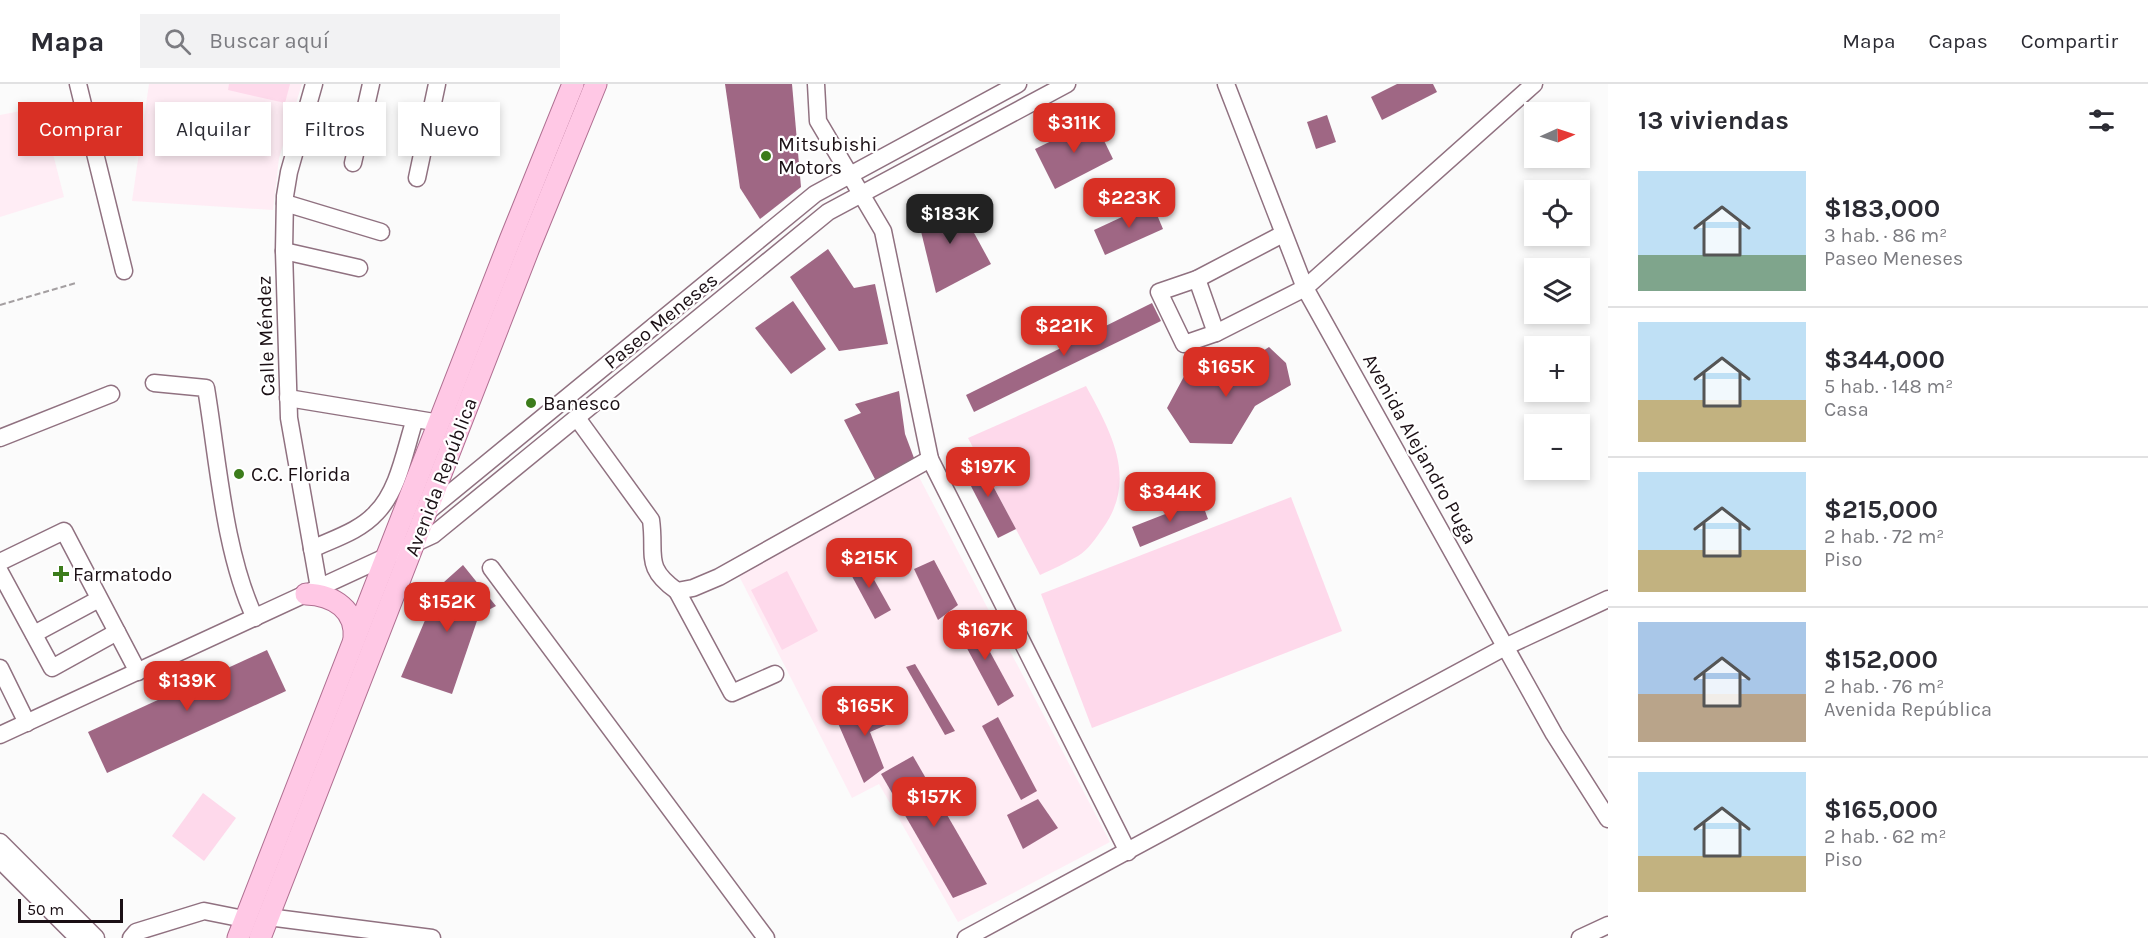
<!DOCTYPE html>
<html lang="es">
<meta charset="utf-8">
<style>
body{margin:0;font-family:Karla,sans-serif;background:#f2f2f3;color:#2b2b33;height:100vh;display:flex;flex-direction:column;font-size:22px;white-space:nowrap}
*{box-sizing:border-box;margin:0}
p{font-size:20px;color:#7c7c81}
.icon{flex:none;width:33px;height:33px;fill:none;stroke:currentColor;stroke-width:2;stroke-linecap:round;stroke-linejoin:round}
.map{position:relative;flex:1;overflow:hidden}
.panel{display:flex;flex-direction:column;background:#fff;width:540px}
.panel>*{flex:none}
.hud{position:absolute;left:18px;top:18px;width:570px;height:54px;display:flex;gap:12px}
.needle{width:39px;rotate:87deg}
.fabs{position:absolute;left:1524px;top:18px;display:grid;gap:12px}
.fabs a{display:grid;place-items:center;width:66px;height:66px;border-radius:0px;background:#fff;box-shadow:0 3px 9px #0003;font-size:30px}
.scale{position:absolute;left:18px;bottom:15px;width:105px;box-sizing:border-box;padding-left:6px;border:3px solid #1a0f14;border-top:0;font-size:16px;line-height:21px;white-space:nowrap;color:#1a0f14;-webkit-text-stroke:4px #fff;paint-order:stroke}
.price{position:absolute;translate:-50% -51px;padding:0 14px;border-radius:12px;background:#d93025;color:#fff;font-size:20px;line-height:39px;filter:drop-shadow(0 2px 3px #0008)}
.price::after{content:'';position:absolute;left:50%;top:36px;width:18px;height:14px;margin-left:-9px;background:inherit;clip-path:polygon(0 0,100% 0,50% 100%)}
.price.on{background:#222;color:#fff}
ul{padding:0;list-style:none}
li{display:flex;align-items:center;gap:18px;height:150px;padding:0 30px}
li+li{border-top:2px solid #e1e1e2}
li span{display:grid;place-items:center;flex:none;width:168px;height:120px;border-radius:0px;color:#555}
li>.icon{margin-inline-start:auto}
span .icon{width:72px;height:72px;fill:#fffc;stroke-width:1}
li b{font-size:26px}
h2{display:flex;justify-content:space-between;align-items:center;height:72px;padding:0 30px;font-size:26px}
.chip{padding:0 21px;border-radius:0px;background:#fff;box-shadow:0 3px 9px #0003;font-size:21px;line-height:54px}
.chip.on{background:#d93025;color:#fff}
header{display:flex;align-items:center;gap:36px;box-sizing:border-box;height:84px;padding:0 30px;background:#fff;border-bottom:2px solid #e1e1e2}
header strong{font-size:28px}
nav{display:flex;gap:33px;margin-inline-start:auto;font-size:21px}
.search{width:420px;height:54px;background:#f2f2f3;display:flex;align-items:center;gap:15px;box-sizing:border-box;padding:0 21px;border-radius:0px;color:#7c7c81;font-size:22px}
main{display:flex;flex:1;min-height:0}
.map>svg:first-child{display:block}
</style>
<header>
<strong>Mapa</strong>
<div class="search"><svg class="icon" aria-label="search" viewBox="0 0 24 24"><circle cx="10" cy="10" r="6"/><path d="M15 15l6 6"/></svg>Buscar aquí</div>
<nav><a>Mapa</a><a>Capas</a><a>Compartir</a></nav>
</header>
<main>
<div class="map">
<svg width="1608" height="854" viewBox="0 0 1608 854">
<rect width="100%" height="100%" fill="#fbfbfb"/>
<g fill="#ffedf5">
<path d="M149 0H302L279 74 273 126 132 117Z"/>
<path d="M41 23 64 113 0 133V31Z"/>
<path d="M918 391 1110 758 958 838 879 700 852 714 738 490Z"/>
</g>
<g fill="#fed9eb">
<path d="M229 0H290L285 19 228 6Z"/>
<path d="M1086 302C1111 348 1138 395 1103 444 1096 454 1088 466 1078 472 1066 479 1053 485 1040 491L968 354Z"/>
<path d="M1291 413 1342 547 1092 644 1041 510Z"/>
<path d="M787 487 818 547 782 566 751 506Z"/>
<path d="M203 709 236 734 204 777 172 752Z"/>
</g>
<g fill="#9f6784">
<path d="M725 0H792L801 103 760 135 740 104Z"/>
<path d="M1397 0H1433L1437 8 1382 36 1371 13Z"/>
<path d="M1327 31 1336 58 1316 65 1307 38Z"/>
<path d="M1094 36 1113 75 1055 105 1035 65Z"/>
<path d="M955 114 991 180 936 209 917 131Z"/>
<path d="M1152 119 1163 145 1105 171 1094 146Z"/>
<path d="M828 165 854 204 875 200 888 260 839 267 790 193Z"/>
<path d="M793 217 826 265 791 290 755 244Z"/>
<path d="M1152 219 1161 237 974 328 966 311Z"/>
<path d="M1269 263 1286 279 1291 301 1255 322 1232 360 1190 359 1167 324 1188 285 1233 286Z"/>
<path d="M899 307 905 350 914 374 877 399 844 336 861 329 855 320Z"/>
<path d="M978 374 1016 445 998 454 961 383Z"/>
<path d="M1201 416 1208 435 1140 463 1132 443Z"/>
<path d="M862 474 891 526 875 535 847 483Z"/>
<path d="M934 476 958 521 938 536 914 485Z"/>
<path d="M463 481 496 522 479 531 452 610 401 593 434 515 444 498Z"/>
<path d="M971 533 1014 612 998 622 955 542Z"/>
<path d="M267 566 286 607 107 689 88 648Z"/>
<path d="M915 580 955 647 945 651 906 583Z"/>
<path d="M880 614 893 638 870 648 884 684 864 699 837 637Z"/>
<path d="M998 633 1037 707 1021 716 982 642Z"/>
<path d="M913 672 987 800 953 814 881 690Z"/>
<path d="M1038 715 1058 744 1023 765 1007 731Z"/>
</g>
<g fill="none" stroke-linecap="round" stroke-linejoin="round">
<defs>
<g id="minor">
<path d="M78 0 124 187"/>
<path d="M314 0 289 88 285 112 284 167 289 334 319 504"/>
<path d="M816 0 818 37 883 147 930 375 1128 768"/>
<path d="M1226 0 1305 204 1554 650 1608 735"/>
<path d="M353 79 371 0"/>
<path d="M417 94 437 0"/>
<path d="M285 119 381 148"/>
<path d="M1283 150 1197 195 1159 208 1184 260 1216 249 1305 204 1534 0"/>
<path d="M284 167 359 184"/>
<path d="M1197 195 1216 249"/>
<path d="M154 299 206 304C218 376 224 469 255 534"/>
<path d="M288 314 440 339"/>
<path d="M577 334 651 436C656 471 643 483 677 507L693 504 719 493 930 375"/>
<path d="M0 354 111 310"/>
<path d="M426 429 815 110 1018 0"/>
<path d="M312 465C333 455 360 447 376 429 399 406 405 365 415 335"/>
<path d="M0 478 64 447 138 588"/>
<path d="M491 484 766 854"/>
<path d="M0 488 52 584 117 548"/>
<path d="M677 507 732 609 775 590"/>
<path d="M34 550 99 515"/>
<path d="M0 584 27 639"/>
<path d="M0 651 433 451 828 128 1067 0"/>
<path d="M0 758 96 854"/>
<path d="M0 776 78 854"/>
<path d="M268 833 432 854"/>
<path d="M131 854 136 848 204 827 244 835"/>
<path d="M966 854 1507 562 1608 515"/>
<path d="M1580 854 1608 841"/>
</g>
<g id="major">
<path d="M306 510C334 511 357 526 354 556"/>
<path d="M238 854 510 156 573 0"/>
<path d="M260 854 529 164 596 0"/>
</g>
</defs>
<use href="#minor" stroke="#907180" stroke-width="19"/>
<use href="#major" stroke="#af6f91" stroke-width="23"/>
<path stroke="#a49fa1" stroke-width="2" stroke-dasharray="6 3" stroke-linecap="butt" d="M0 221 76 199"/>
<use href="#minor" stroke="#fff" stroke-width="16"/>
<use href="#major" stroke="#ffc8e5" stroke-width="21"/>
</g>
<g fill="#3c7c1b" stroke="#fff" stroke-width="2">
<circle cx="766" cy="72" r="6"/>
<circle cx="531" cy="319" r="6"/>
<circle cx="239" cy="390" r="6"/>
<path d="M58 481h6v6h6v6h-6v6h-6v-6h-6v-6h6z"/>
</g>
<g text-anchor="middle" dominant-baseline="central" stroke-width="4.5" stroke-linejoin="round" paint-order="stroke">
<g font-size="20" fill="#1a0f14" stroke="#fff" text-anchor="start">
<text x="778" y="60">Mitsubishi<tspan x="778" dy="23">Motors</tspan></text>
<text x="543" y="319">Banesco</text>
<text x="251" y="390">C.C. Florida</text>
<text x="73" y="490">Farmatodo</text>
</g>
<g font-size="20" fill="#1a0f14" stroke="#fff">
<text transform="translate(661 237) rotate(-39)">Paseo Meneses</text>
<text transform="translate(266 252) rotate(-92)">Calle Méndez</text>
<text transform="translate(1420 365) rotate(61)">Avenida Alejandro Puga</text>
<text transform="translate(441 393) rotate(-69)">Avenida República</text>
</g>
</g>
</svg>
<div class="fabs">
<a><svg class="needle" viewBox="-14 -14 28 28"><path d="M0-13l5 13h-10z" fill="#e53935"/><path d="M0 13l5-13h-10z" fill="#7c7c81"/></svg></a>
<a><svg class="icon" aria-label="locate" viewBox="0 0 24 24"><circle cx="12" cy="12" r="6"/><path d="M12 2v4M12 18v4M2 12h4M18 12h4"/></svg></a>
<a><svg class="icon" aria-label="layers" viewBox="0 0 24 24"><path d="M12 4l9 5-9 5-9-5zM3 14l9 5 9-5"/></svg></a>
<a>+</a>
<a>−</a>
</div>
<div class="scale">50 m</div>
<b class="price" style="left:1074px;top:70px">$311K</b>
<b class="price" style="left:1129px;top:145px">$223K</b>
<b class="price on" style="left:950px;top:161px">$183K</b>
<b class="price" style="left:1064px;top:273px">$221K</b>
<b class="price" style="left:1226px;top:314px">$165K</b>
<b class="price" style="left:988px;top:414px">$197K</b>
<b class="price" style="left:1170px;top:439px">$344K</b>
<b class="price" style="left:869px;top:505px">$215K</b>
<b class="price" style="left:447px;top:549px">$152K</b>
<b class="price" style="left:985px;top:577px">$167K</b>
<b class="price" style="left:187px;top:628px">$139K</b>
<b class="price" style="left:865px;top:653px">$165K</b>
<b class="price" style="left:934px;top:744px">$157K</b>
<div class="hud">
<a class="chip on">Comprar</a>
<a class="chip">Alquilar</a>
<a class="chip">Filtros</a>
<a class="chip">Nuevo</a>
</div>
</div>
<section class="panel">
<h2>13 viviendas<svg class="icon" aria-label="filters" viewBox="0 0 24 24"><path d="M4 7h16M4 17h16"/><circle cx="9" cy="7" r="2"/><circle cx="15" cy="17" r="2"/></svg></h2>
<ul>
<li><span style="background:linear-gradient(#bfe0f5 70%,#7fa58c 0)"><svg class="icon" aria-label="home" viewBox="0 0 24 24"><path d="M3 11l9-7 9 7M6 9v11h12V9"/></svg></span><div><b>$183,000</b><p>3 hab. · 86 m²</p><p>Paseo Meneses</p></div></li>
<li><span style="background:linear-gradient(#bfe0f5 65%,#c2b280 0)"><svg class="icon" aria-label="home" viewBox="0 0 24 24"><path d="M3 11l9-7 9 7M6 9v11h12V9"/></svg></span><div><b>$344,000</b><p>5 hab. · 148 m²</p><p>Casa</p></div></li>
<li><span style="background:linear-gradient(#bfe0f5 65%,#c2b280 0)"><svg class="icon" aria-label="home" viewBox="0 0 24 24"><path d="M3 11l9-7 9 7M6 9v11h12V9"/></svg></span><div><b>$215,000</b><p>2 hab. · 72 m²</p><p>Piso</p></div></li>
<li><span style="background:linear-gradient(#a9c7e8 60%,#b9a48a 0)"><svg class="icon" aria-label="home" viewBox="0 0 24 24"><path d="M3 11l9-7 9 7M6 9v11h12V9"/></svg></span><div><b>$152,000</b><p>2 hab. · 76 m²</p><p>Avenida República</p></div></li>
<li><span style="background:linear-gradient(#bfe0f5 70%,#c2b280 0)"><svg class="icon" aria-label="home" viewBox="0 0 24 24"><path d="M3 11l9-7 9 7M6 9v11h12V9"/></svg></span><div><b>$165,000</b><p>2 hab. · 62 m²</p><p>Piso</p></div></li>
</ul>
</section>
</main>
